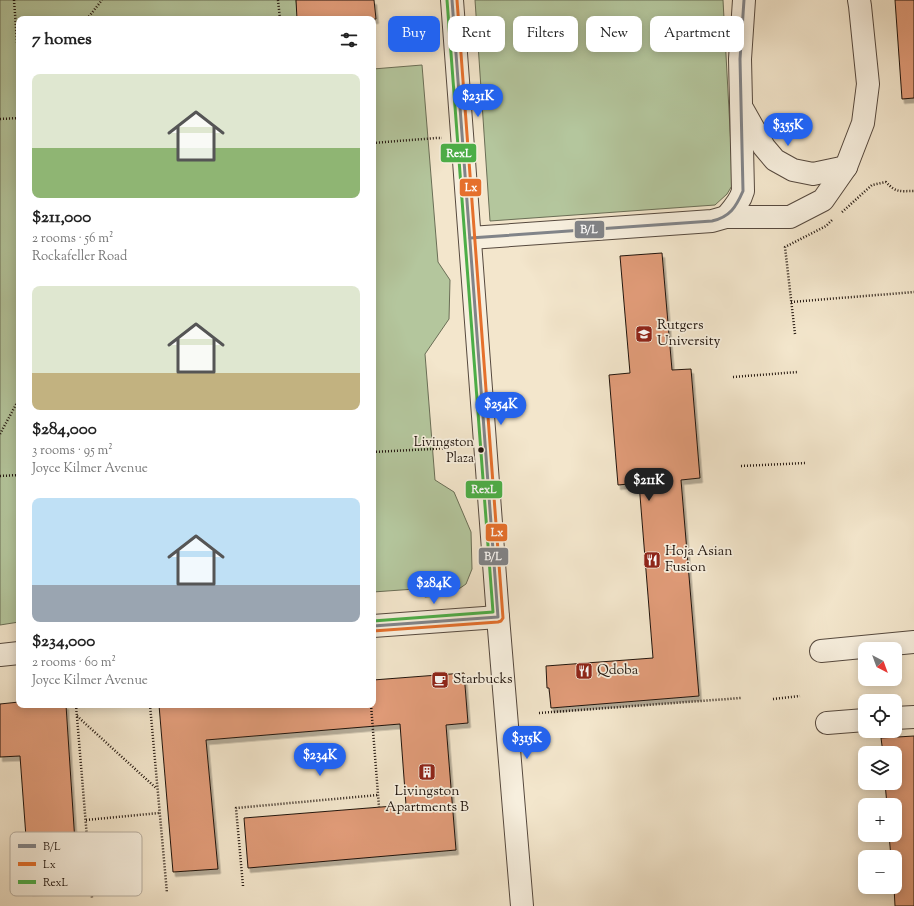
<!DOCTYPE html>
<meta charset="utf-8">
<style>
body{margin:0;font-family:"Sorts Mill Goudy",serif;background:#f6f6f6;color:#222;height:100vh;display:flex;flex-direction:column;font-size:15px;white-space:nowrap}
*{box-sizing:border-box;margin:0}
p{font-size:13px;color:#767676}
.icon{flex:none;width:22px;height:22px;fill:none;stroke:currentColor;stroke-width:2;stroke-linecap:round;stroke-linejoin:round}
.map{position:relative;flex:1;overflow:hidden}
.sheet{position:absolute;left:16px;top:16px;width:360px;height:692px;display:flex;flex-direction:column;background:#fff;border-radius:8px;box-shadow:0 2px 10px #0003}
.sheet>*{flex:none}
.banner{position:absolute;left:388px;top:16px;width:380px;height:36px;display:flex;gap:8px}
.needle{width:26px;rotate:139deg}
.tools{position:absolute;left:858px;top:642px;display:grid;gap:8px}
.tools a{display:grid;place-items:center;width:44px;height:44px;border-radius:8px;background:#fff;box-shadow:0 2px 10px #0003;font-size:20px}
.price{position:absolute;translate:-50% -34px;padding:0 9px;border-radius:14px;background:#2563eb;color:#fff;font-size:13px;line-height:26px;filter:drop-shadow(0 1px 2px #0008)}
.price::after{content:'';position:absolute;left:50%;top:24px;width:12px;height:9px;margin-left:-6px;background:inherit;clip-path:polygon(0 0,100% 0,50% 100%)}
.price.current{background:#222;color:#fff}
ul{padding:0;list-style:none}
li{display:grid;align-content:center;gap:8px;height:212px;padding:0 16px}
li span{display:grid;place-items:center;height:124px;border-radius:8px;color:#555}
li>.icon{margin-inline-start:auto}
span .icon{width:72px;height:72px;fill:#fffc;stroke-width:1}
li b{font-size:17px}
h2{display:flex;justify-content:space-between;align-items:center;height:48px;padding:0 16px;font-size:17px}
.tag{padding:0 14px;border-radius:8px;background:#fff;box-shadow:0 2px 10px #0003;font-size:14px;line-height:36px}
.tag.current{background:#2563eb;color:#fff}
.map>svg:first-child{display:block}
</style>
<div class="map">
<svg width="914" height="906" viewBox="0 0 914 906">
<defs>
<filter id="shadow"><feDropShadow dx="2.5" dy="4.5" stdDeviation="0" flood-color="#0004"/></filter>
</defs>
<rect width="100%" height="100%" fill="#f3e6cc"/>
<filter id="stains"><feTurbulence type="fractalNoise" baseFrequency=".005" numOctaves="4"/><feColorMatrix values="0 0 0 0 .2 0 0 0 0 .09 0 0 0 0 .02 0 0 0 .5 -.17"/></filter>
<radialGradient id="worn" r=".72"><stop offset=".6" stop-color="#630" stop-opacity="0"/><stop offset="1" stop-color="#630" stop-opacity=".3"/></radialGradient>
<g fill="#b4c69d" stroke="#6a6e56">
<path d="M0 0H296L298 19H19V622L0 625Z"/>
<path d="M475 0H723L733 184 727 194 715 205 490 221Z"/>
<path d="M422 65 438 262 450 280 449 319 425 354 435 480 454 492 471 532 472 569 466 584 450 595 425 597 415 589 373 592V69Z"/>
</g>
<g fill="#e09b78" stroke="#21150e" filter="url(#shadow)">
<path d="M296 0H374L376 19H297Z"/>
<path d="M895 0H914V98L902 99Z"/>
<path d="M662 253 672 370 691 369 700 478 681 480 699 696 551 708 549 688H547L546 666 653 658 639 483 618 485 609 375 630 373 620 256Z"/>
<path d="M464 673 468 723 446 725 456 850 248 868 244 818 406 805 400 724 206 740 218 869 173 872 159 705H373V680Z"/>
<path d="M19 702V705H66L78 888 30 891 20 756 0 757V704Z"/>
<path d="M914 736V906H895L894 887H895V857H891L889 835H895V805H887L885 783H895V753H883L881 738Z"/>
</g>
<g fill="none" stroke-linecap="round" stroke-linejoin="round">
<defs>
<g id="minor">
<path d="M452 0 498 617 522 906"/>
<path d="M743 110 764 147 775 160 793 170 813 174 846 167"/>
<path d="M726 217C733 209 740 202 743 191L740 59 744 0"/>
<path d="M470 238 712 221 726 217H790L823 200 846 167 863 123 868 84 860 6 859 0"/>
<path d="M373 626 498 617"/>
<path d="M821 651 914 642"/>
<path d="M0 655 19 653"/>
<path d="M895 718 914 717"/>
<path d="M827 723 865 720"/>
</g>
</defs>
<use href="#minor" stroke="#56493e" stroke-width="24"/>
<g stroke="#21150e" stroke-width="2.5" stroke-dasharray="1 2" stroke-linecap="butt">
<path d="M14 0 19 69"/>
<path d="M278 0 280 19"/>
<path d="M87 19 102 0"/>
<path d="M0 119 19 118"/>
<path d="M373 143 436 138H442"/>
<path d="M842 212 872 185 886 182C896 193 900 191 914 191"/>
<path d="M791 302 914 292"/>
<path d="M795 334 785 247 826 226 833 219"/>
<path d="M733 377 798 372"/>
<path d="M0 434 19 399"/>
<path d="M373 452 451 448"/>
<path d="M741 466 806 463"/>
<path d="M0 476 19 475"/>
<path d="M773 699 800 696"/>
<path d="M76 705 92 898"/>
<path d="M150 705 167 893"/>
<path d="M371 705 379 807"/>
<path d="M539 713 741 698"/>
<path d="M77 716 156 788"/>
<path d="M86 820 159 813"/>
<path d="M243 886 236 808 378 795"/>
</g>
<use href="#minor" stroke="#f7efde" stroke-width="22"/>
<defs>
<g id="bus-1">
<path d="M470 238 712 221C730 217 736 207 743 191L740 59 744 0"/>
<path d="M373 626 498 617 452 0"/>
</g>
<path id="bus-2" d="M373 631 498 622 501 621 503 618 457 0"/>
<path id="bus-3" d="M373 621 493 612 447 0"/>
</defs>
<use href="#bus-1" stroke="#f7efde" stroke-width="6"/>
<use href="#bus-2" stroke="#f7efde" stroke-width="6"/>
<use href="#bus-3" stroke="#f7efde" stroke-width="6"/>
<use href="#bus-1" stroke="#818489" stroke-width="3"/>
<use href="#bus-2" stroke="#e5702c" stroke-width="3"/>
<use href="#bus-3" stroke="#4cae47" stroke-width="3"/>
</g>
<defs>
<symbol id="university-square" viewBox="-11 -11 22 22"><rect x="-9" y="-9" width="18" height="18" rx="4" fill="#8f2418" stroke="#f7efde"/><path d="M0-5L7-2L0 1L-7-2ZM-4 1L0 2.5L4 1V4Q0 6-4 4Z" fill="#fff"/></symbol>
<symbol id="restaurant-square" viewBox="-11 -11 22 22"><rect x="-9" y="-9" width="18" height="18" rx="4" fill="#8f2418" stroke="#f7efde"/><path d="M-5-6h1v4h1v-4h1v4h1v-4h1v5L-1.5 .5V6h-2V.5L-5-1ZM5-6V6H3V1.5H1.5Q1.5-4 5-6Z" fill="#fff"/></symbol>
<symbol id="cafe-square" viewBox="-11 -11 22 22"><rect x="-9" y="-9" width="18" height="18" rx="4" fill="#8f2418" stroke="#f7efde"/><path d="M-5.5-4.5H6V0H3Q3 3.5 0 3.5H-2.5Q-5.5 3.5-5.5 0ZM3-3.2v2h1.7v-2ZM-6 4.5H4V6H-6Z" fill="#fff"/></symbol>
<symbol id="building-square" viewBox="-11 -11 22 22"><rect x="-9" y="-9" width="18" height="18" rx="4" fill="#8f2418" stroke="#f7efde"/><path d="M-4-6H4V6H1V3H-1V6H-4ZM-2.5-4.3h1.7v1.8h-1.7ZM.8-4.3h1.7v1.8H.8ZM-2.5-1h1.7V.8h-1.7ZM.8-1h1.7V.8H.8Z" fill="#fff"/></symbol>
</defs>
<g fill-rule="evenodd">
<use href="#university-square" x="634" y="324" width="20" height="20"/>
<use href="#restaurant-square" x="642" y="550" width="20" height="20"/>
<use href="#restaurant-square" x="574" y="661" width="20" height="20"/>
<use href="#cafe-square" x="430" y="670" width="20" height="20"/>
<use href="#building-square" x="417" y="762" width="20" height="20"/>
</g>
<circle fill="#21150e" stroke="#f7efde" stroke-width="1.5" cx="481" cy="450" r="3.5"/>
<g text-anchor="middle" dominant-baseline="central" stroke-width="3.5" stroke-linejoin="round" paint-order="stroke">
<g font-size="13" fill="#21150e" stroke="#f7efde" text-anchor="end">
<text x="474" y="443">Livingston<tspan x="474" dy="16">Plaza</tspan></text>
</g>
<g font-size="14" fill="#21150e" stroke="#f7efde" text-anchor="start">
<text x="657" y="326">Rutgers<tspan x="657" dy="16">University</tspan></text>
<text x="665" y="552">Hoja Asian<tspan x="665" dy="16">Fusion</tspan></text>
<text x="597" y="671">Qdoba</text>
<text x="453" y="680">Starbucks</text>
<text x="427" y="792" text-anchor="middle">Livingston<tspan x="427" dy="16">Apartments B</tspan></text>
</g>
</g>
<rect x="10" y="832" width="132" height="64" rx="6" fill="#f7efde" stroke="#b7aea0" stroke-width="1"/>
<rect x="18" y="844" width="18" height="4" fill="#818489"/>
<rect x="18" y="862" width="18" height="4" fill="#e5702c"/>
<rect x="18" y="880" width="18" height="4" fill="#4cae47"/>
<g font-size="11" fill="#21150e">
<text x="43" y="850">B/L</text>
<text x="43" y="868">Lx</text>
<text x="43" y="886">RexL</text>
</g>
<g stroke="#f7efde" stroke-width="1.5">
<rect x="440" y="143" width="37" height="20" rx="4" fill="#4cae47"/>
<rect x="459" y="178" width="23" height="19" rx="4" fill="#e5702c"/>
<rect x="574" y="220" width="31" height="19" rx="4" fill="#818489"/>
<rect x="465" y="480" width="38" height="19" rx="4" fill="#4cae47"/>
<rect x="485" y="523" width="23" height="19" rx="4" fill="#e5702c"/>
<rect x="478" y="547" width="31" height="19" rx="4" fill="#818489"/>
</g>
<g font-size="11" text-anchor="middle" font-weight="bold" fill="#fff">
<text x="459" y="157">RexL</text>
<text x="471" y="191">Lx</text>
<text x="589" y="233">B/L</text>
<text x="484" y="493">RexL</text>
<text x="497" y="536">Lx</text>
<text x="493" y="560">B/L</text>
</g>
<rect width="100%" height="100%" filter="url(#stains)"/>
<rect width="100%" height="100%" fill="url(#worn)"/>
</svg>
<div class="tools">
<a><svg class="needle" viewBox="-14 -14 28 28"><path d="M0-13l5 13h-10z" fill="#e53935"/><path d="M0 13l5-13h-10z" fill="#767676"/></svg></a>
<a><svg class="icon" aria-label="locate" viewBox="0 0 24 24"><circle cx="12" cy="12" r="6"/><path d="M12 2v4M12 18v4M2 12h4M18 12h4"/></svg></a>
<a><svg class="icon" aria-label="layers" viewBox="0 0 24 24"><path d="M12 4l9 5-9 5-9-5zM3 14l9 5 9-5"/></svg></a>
<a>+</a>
<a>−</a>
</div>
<b class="price" style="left:478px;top:118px">$231K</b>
<b class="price" style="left:788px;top:147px">$355K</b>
<b class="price" style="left:501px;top:426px">$254K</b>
<b class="price current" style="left:649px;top:502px">$211K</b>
<b class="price" style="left:434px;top:605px">$284K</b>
<b class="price" style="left:527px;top:760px">$315K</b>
<b class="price" style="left:320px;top:777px">$234K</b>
<div class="banner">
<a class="tag current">Buy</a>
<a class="tag">Rent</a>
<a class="tag">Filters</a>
<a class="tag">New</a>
<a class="tag">Apartment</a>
</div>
<section class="sheet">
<h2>7 homes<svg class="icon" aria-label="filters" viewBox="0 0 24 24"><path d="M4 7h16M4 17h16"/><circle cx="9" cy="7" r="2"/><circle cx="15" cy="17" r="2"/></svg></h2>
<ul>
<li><span style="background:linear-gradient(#dfe7d0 60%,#8fb573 0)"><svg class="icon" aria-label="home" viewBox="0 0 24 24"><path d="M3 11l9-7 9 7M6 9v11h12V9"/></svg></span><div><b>$211,000</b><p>2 rooms · 56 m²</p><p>Rockafeller Road</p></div></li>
<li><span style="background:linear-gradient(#dfe7d0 70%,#c2b280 0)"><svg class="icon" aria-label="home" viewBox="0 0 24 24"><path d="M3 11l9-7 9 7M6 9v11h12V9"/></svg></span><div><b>$284,000</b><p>3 rooms · 95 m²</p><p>Joyce Kilmer Avenue</p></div></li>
<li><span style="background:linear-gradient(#bfe0f5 70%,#9aa5b1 0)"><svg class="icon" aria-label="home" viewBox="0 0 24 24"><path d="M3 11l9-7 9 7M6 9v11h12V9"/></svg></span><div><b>$234,000</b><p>2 rooms · 60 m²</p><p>Joyce Kilmer Avenue</p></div></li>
</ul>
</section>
</div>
